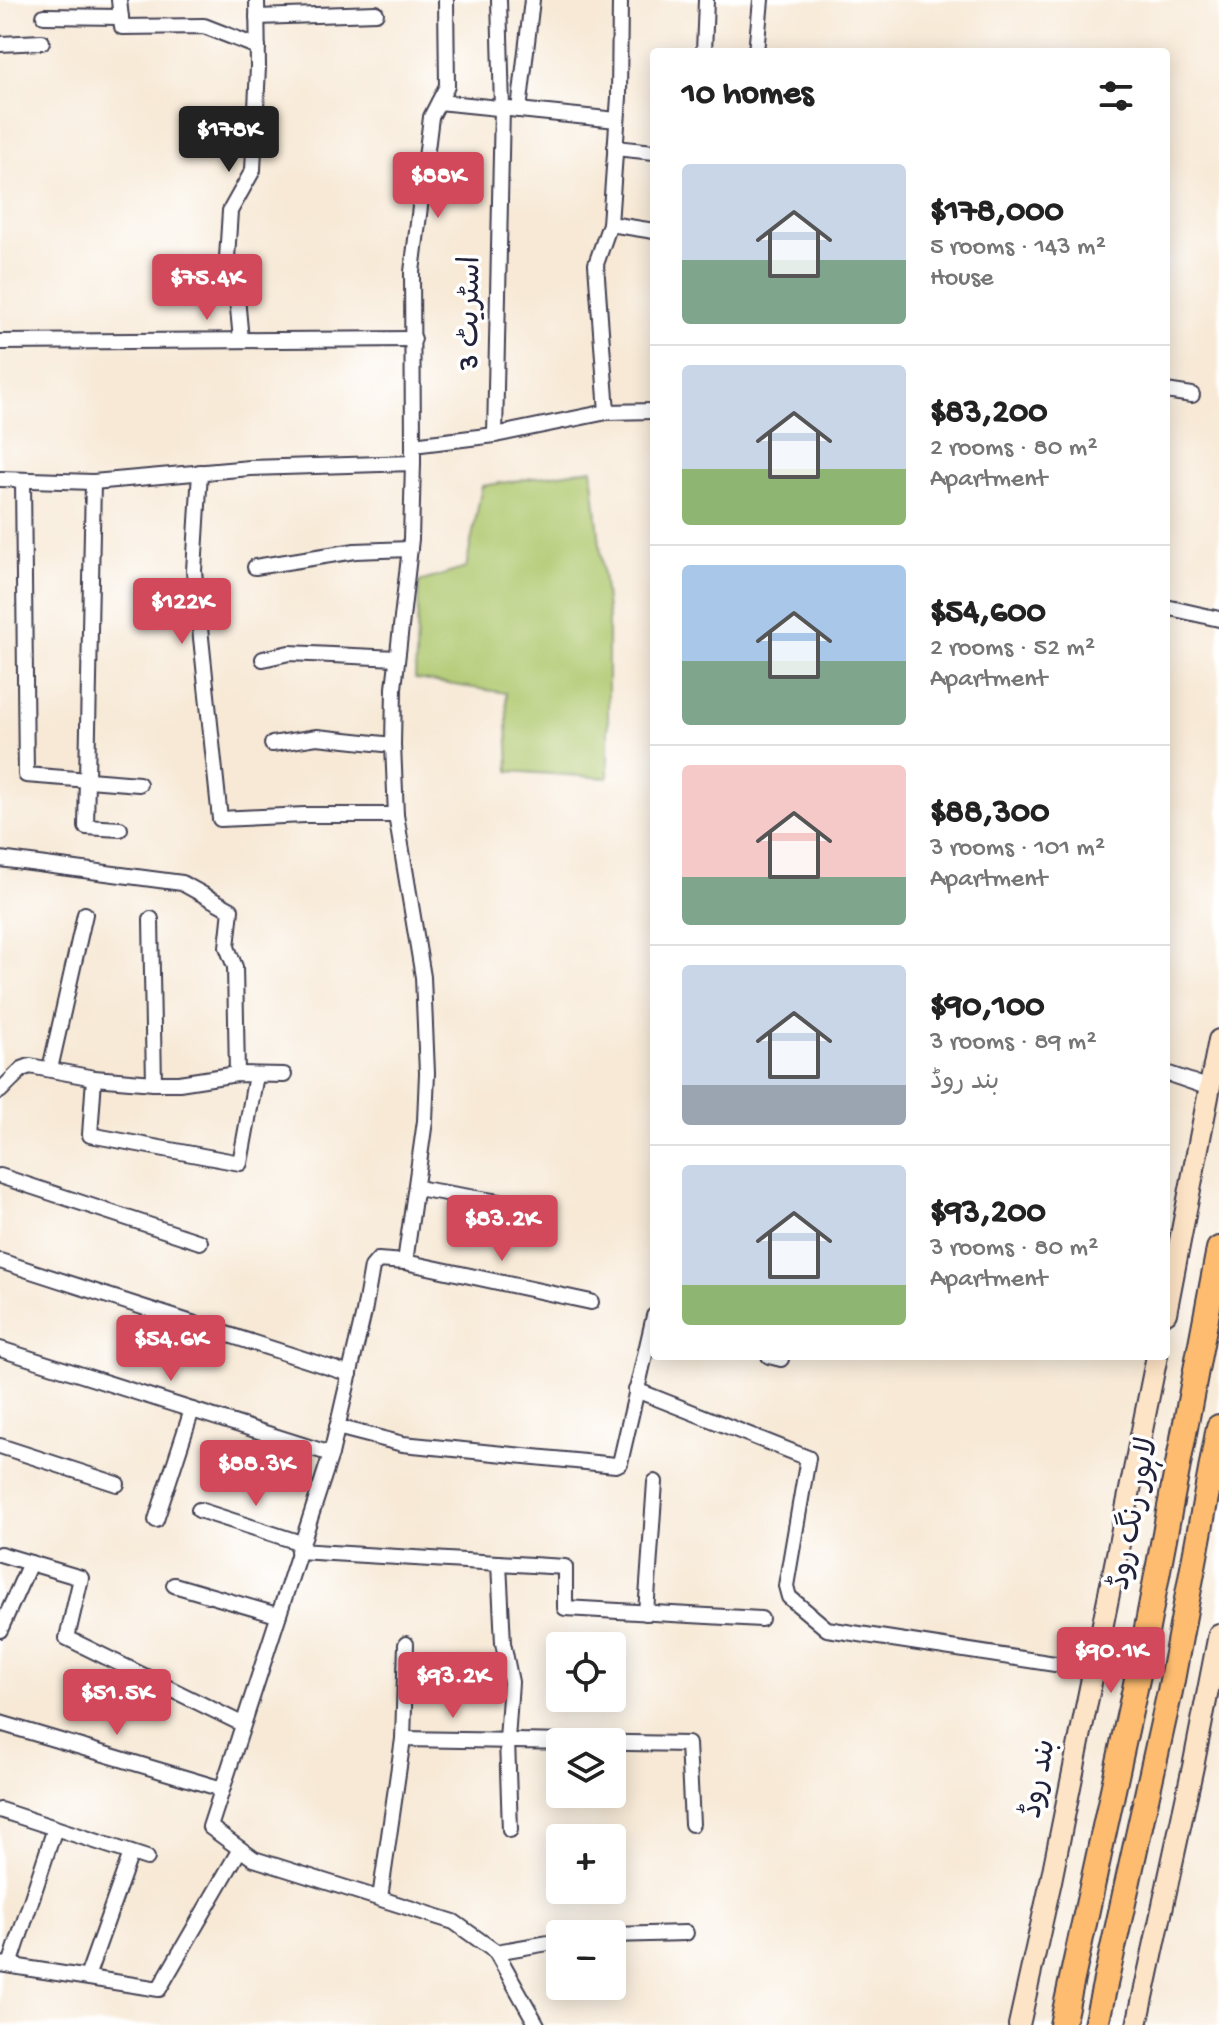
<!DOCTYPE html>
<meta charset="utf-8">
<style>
body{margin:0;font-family:"Gochi Hand","Playpen Sans Arabic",sans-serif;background:#f6f6f6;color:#222;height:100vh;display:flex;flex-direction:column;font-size:30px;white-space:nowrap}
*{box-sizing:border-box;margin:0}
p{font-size:26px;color:#767676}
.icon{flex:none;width:44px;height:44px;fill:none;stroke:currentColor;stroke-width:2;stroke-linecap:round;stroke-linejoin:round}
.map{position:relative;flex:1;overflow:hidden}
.drawer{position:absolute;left:650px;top:48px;width:520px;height:1312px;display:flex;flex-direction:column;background:#fff;border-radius:8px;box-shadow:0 4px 20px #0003}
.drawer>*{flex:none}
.controls{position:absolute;left:546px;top:1632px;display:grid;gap:16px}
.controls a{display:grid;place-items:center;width:80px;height:80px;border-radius:8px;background:#fff;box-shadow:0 4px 20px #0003;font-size:40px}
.price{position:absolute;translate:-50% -68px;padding:0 18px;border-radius:8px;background:#d1495b;color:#fff;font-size:26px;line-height:52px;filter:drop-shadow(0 2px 4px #0008)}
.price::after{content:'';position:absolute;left:50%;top:48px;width:24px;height:18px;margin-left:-12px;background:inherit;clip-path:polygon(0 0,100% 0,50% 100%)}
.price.current{background:#222;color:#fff}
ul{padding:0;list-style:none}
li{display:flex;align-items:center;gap:24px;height:200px;padding:0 32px}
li+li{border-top:2px solid #e0e0e0}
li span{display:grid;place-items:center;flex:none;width:224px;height:160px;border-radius:8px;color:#555}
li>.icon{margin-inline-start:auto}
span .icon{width:96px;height:96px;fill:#fffc;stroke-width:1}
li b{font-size:34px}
h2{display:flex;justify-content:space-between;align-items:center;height:96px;padding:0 32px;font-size:34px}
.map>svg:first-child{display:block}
</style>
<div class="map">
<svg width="1219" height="2025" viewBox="0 0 1219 2025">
<rect width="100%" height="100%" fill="#fff"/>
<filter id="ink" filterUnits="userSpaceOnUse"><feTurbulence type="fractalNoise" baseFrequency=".0125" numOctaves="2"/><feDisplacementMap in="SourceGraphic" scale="16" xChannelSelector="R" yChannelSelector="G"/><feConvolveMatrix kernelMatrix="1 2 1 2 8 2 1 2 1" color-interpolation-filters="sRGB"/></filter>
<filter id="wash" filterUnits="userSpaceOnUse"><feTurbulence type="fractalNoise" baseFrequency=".006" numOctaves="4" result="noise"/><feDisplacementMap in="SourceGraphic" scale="32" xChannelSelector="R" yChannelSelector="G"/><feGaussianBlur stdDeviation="1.8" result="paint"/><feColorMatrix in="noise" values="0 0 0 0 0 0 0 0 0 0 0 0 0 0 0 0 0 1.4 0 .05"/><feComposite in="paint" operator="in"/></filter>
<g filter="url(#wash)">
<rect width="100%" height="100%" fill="#f7e9d6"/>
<path fill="#aec76c" stroke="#687454" stroke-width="2" d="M592 469 608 620V778L509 771 506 693 415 679 419 582 466 568 482 486Z"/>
</g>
<g filter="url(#ink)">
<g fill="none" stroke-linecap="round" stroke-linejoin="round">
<defs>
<g id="street">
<path d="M119 0 122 27 204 26 258 47"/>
<path d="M620 0 619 97 610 224 596 264 607 412 654 411"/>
<path d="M44 16 121 17"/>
<path d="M257 17 376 13"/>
<path d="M0 44 42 42"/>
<path d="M704 52 706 0"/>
<path d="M756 52 761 0"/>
<path d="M439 102 617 120"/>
<path d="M519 110 532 0"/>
<path d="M615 148 654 152"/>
<path d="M610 224 654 231"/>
<path d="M241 340 236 287 227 258 230 211 253 170 258 67 257 0"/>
<path d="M0 342 414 339"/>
<path d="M1166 391 1192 395"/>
<path d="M495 435 502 108 499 0"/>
<path d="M413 445 412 272 431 117 447 86 446 0"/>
<path d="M413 463 411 539 394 688 393 745 396 815 423 977 427 1073 425 1121 405 1262 378 1260 372 1267 364 1312 331 1454 210 1827 254 1859 454 1922 496 1952 537 2025"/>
<path d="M200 472 194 571 220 819 305 815H396"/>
<path d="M0 479 93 482 250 468 413 463V445L495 435 607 412"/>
<path d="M23 480 26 775 139 784"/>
<path d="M93 482 86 827 120 829"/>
<path d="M255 567 355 551 410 549"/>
<path d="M1166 607 1219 619"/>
<path d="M263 659 289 653 397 658"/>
<path d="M272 744 317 737 393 745"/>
<path d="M0 859 182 883 231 910 227 947 235 967 237 1074"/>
<path d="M151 919 154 1083"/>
<path d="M50 1069 85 914"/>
<path d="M1166 1073 1210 1088"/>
<path d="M94 1078 90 1135 240 1163 256 1075"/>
<path d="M0 1091 22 1069 30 1066 94 1078 154 1083H179L237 1074 284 1075"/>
<path d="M0 1176 200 1242"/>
<path d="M416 1188 546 1210"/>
<path d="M0 1261 350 1374"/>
<path d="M405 1262 591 1302"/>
<path d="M0 1349 331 1454"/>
<path d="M769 1356 781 1359"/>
<path d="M636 1390 808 1458 786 1586 789 1597 827 1629 1094 1670"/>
<path d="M337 1427 403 1444 616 1465 620 1463 654 1316"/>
<path d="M0 1446 117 1484"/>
<path d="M199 1510 301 1543"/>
<path d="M156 1520 192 1410"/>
<path d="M298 1551 565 1567V1608L761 1619"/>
<path d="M0 1554 81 1578 67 1638 242 1724"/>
<path d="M499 1563 503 1643 511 1682 507 1740 510 1830"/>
<path d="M174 1585 277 1615"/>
<path d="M646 1613 655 1482"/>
<path d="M0 1630 30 1563"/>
<path d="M0 1723 222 1789"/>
<path d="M403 1739 406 1644"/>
<path d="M0 1810 147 1858"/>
<path d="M380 1898 403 1739 688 1744 692 1824"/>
<path d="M612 1935 686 1933"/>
<path d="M496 1952 560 1941"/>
<path d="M0 1964 159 1989 240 1849"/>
<path d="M10 1965 55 1828"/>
<path d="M87 1977 131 1853"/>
</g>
<g id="secondary">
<path d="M1166 1313 1219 1040"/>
<path d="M1019 2025 1051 1881 1157 1356"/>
<path d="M1137 2025 1194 1762 1219 1634"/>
</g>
<g id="highway">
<path d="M1062 2025 1139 1670 1219 1249"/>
<path d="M1096 2025 1170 1691 1219 1427"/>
</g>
</defs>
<use href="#street" stroke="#424052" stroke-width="18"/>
<use href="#secondary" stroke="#424052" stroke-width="24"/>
<use href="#highway" stroke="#424052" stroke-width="28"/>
<use href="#street" stroke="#fff" stroke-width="14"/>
<use href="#secondary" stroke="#fee4c6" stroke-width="20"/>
<use href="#highway" stroke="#fdbc70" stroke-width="24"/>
</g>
</g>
<g text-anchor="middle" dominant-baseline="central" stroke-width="7" stroke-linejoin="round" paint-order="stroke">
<g font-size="30" fill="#22223b" stroke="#fff">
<text transform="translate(472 313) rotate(-89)">اسٹریٹ 3</text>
<text transform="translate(1136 1514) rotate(-79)">لاہور رنگ روڈ</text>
<text transform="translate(1041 1779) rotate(-79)">بند روڈ</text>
</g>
</g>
</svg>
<div class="controls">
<a><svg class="icon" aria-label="locate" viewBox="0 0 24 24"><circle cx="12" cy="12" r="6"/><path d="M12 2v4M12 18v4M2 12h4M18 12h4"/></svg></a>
<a><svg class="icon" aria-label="layers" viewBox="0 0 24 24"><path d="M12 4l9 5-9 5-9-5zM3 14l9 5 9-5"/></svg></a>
<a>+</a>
<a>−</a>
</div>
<b class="price current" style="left:229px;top:174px">$178K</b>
<b class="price" style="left:438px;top:220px">$88K</b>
<b class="price" style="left:207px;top:322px">$75.4K</b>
<b class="price" style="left:182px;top:646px">$122K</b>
<b class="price" style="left:502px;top:1263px">$83.2K</b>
<b class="price" style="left:171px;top:1383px">$54.6K</b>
<b class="price" style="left:256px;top:1508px">$88.3K</b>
<b class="price" style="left:1111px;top:1695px">$90.1K</b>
<b class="price" style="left:453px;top:1720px">$93.2K</b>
<b class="price" style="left:117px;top:1737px">$51.5K</b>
<section class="drawer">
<h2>10 homes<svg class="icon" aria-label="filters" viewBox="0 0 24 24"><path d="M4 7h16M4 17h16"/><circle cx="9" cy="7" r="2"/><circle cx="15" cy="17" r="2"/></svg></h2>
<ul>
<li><span style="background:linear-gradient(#c9d6e8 60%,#7fa58c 0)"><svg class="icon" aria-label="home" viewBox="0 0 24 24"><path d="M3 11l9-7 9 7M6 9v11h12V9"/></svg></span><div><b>$178,000</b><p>5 rooms · 143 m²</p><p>House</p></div></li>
<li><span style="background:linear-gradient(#c9d6e8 65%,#8fb573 0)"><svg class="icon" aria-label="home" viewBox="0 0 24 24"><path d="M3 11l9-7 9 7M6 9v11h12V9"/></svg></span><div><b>$83,200</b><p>2 rooms · 80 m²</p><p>Apartment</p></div></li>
<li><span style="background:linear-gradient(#a9c7e8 60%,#7fa58c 0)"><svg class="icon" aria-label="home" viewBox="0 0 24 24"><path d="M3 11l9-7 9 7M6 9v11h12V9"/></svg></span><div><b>$54,600</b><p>2 rooms · 52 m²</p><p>Apartment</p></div></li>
<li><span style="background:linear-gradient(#f6c9c9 70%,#7fa58c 0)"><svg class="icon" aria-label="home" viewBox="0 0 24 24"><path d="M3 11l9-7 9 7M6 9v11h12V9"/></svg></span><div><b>$88,300</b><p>3 rooms · 101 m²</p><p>Apartment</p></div></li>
<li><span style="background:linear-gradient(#c9d6e8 75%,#9aa5b1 0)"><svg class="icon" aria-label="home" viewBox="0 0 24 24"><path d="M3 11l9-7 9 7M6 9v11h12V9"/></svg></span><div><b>$90,100</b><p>3 rooms · 89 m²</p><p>بند روڈ</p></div></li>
<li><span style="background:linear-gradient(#c9d6e8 75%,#8fb573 0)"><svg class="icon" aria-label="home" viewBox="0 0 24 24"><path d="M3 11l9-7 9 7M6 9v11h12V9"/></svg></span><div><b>$93,200</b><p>3 rooms · 80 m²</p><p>Apartment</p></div></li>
</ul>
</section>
</div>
